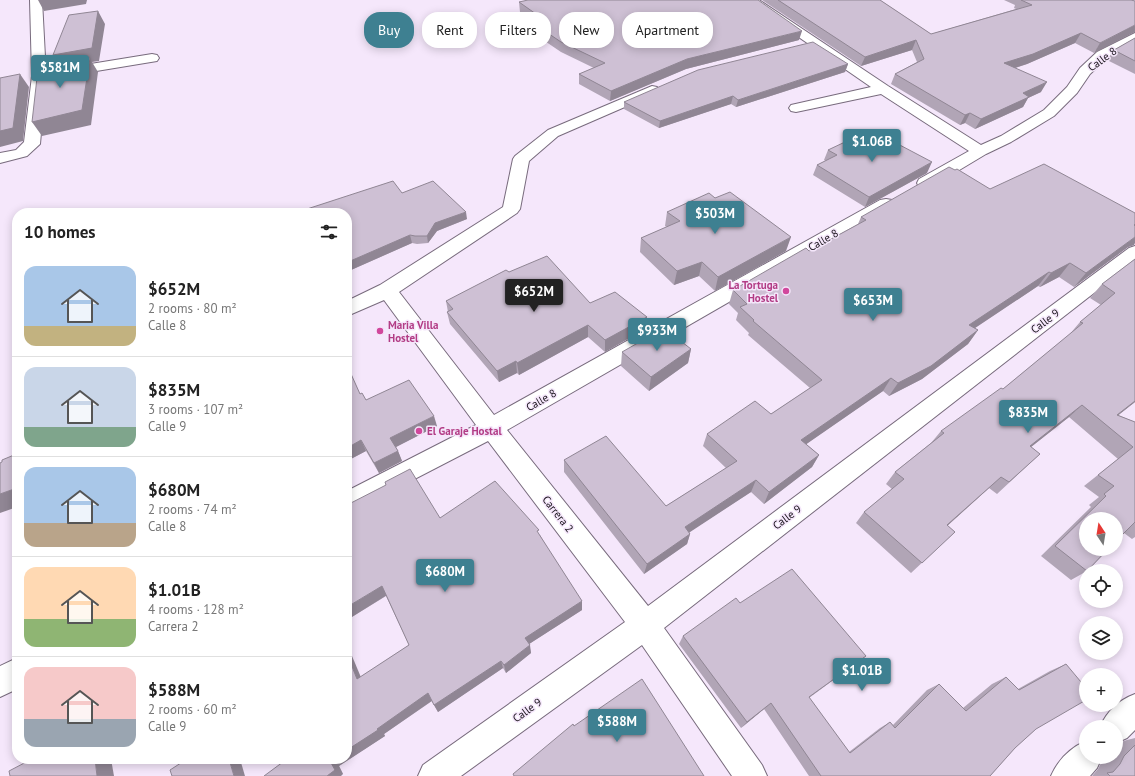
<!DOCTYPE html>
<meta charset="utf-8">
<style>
body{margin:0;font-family:"PT Sans",sans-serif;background:#f2f2f2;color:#222;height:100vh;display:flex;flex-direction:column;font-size:15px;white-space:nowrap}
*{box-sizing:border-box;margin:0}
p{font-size:13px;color:#767676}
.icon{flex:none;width:22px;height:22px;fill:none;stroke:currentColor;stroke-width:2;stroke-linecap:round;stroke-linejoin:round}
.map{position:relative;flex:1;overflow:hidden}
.panel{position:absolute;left:12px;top:208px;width:340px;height:556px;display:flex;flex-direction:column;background:#fff;border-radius:16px;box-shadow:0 2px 10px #0003}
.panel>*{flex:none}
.guide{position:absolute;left:364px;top:12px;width:380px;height:36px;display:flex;gap:8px}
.needle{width:26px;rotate:348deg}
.tools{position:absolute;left:1079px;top:512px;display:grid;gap:8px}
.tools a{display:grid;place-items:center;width:44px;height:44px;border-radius:50%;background:#fff;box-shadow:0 2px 10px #0003;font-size:20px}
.price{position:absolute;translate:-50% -34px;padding:0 9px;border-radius:4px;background:#3e8091;color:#fff;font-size:13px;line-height:26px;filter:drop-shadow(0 1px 2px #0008)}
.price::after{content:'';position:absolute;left:50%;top:24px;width:12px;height:9px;margin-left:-6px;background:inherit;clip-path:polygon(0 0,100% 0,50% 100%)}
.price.current{background:#222;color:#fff}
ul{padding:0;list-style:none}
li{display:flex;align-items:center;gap:12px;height:100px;padding:0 12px}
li+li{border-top:1px solid #e0e0e0}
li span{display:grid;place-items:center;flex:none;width:112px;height:80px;border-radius:12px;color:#555}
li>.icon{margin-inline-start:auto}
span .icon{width:48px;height:48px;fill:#fffc;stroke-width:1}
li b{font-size:17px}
h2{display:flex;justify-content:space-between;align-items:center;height:48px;padding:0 12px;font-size:17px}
.pill{padding:0 14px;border-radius:16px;background:#fff;box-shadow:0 2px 10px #0003;font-size:14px;line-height:36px}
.pill.current{background:#3e8091;color:#fff}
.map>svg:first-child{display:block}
</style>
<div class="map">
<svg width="1135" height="776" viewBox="0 0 1135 776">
<rect width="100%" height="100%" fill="#f5e7fb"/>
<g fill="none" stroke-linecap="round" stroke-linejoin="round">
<defs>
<g id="street">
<path d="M30 0H42L46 76 40 144 27 156 0 163V153L16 150 24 142 32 76Z"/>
<path d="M745 0H759L888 86 981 145 1001 136 1044 110 1067 87 1080 68 1097 52 1135 33V42L1107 58 1090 74 1077 93 1054 116 1011 142 986 154 931 187 925 188 919 187 917 183 919 179 969 151 881 94 796 112 791 111 789 108 791 105 871 87Z"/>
<path d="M152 54 157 55 159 58 157 61 66 76 61 75 59 72 61 69 66 68Z"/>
<path d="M652 86 657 87 659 90 657 93 558 136 529 161 520 209 517 213 399 292 494 415 880 200 886 199 892 200 895 204 892 208 507 430 648 606 1129 248 1135 246V261L664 628 762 765 767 776H732L642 645 461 776H418L423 765 625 622 488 441 347 514V491L476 425 384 300 347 316V301L380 285 503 207 513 159 515 156 548 130Z"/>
<path d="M17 658V689L0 697V666Z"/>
<path d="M1135 694V730L1127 738 1116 743V727H1100C1107 711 1119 700 1135 694Z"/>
<path d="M1086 741V757H1102L1097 768 1090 776H1051C1058 760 1070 748 1086 741Z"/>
</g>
</defs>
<use href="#street" stroke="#786b7d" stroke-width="2"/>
<use href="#street" fill="#fff" fill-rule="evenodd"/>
</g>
<g fill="#b1a5b6">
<path d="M762 0H880L931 34 1016 9 1014 8 1015 5 1004 0H1131L1094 53 1075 43 1027 64 1015 68 1041 92 1028 98 1023 107 975 129 965 123 960 125 891 84 895 74 917 62 912 50 861 66Z"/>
<path d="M519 2 799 40 686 69 610 101 579 84V74L594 68 561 52 524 27V17H527L520 12Z"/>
<path d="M1135 38V74L1107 60 1114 50Z"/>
<path d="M848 64 845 72 736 107 731 104 659 128 624 109V102Z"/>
<path d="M828 150 927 173 865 207 813 175 817 165 826 161 824 160Z"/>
<path d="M990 189 1134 245 1128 247 1074 287 1059 277 1040 287 1038 286 975 328 978 330 968 344 922 379 889 396 883 391 806 444 819 455 812 467 764 504 751 492 689 532 690 534 687 544 644 574 564 472V460L666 506 726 468 703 446 707 434 771 414 810 388 748 335 749 333 736 320 738 313 729 304 733 290 809 251 858 224 861 217Z"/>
<path d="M402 193 467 219 437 231 428 243 417 244 412 243 351 270 347 265V213H308L307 209Z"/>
<path d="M667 212 786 251 715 291 699 276 674 285 640 252 641 238 667 227 665 226Z"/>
<path d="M1135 259V402L1118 415 1135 422V537L1132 539 1124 533 1087 571 1071 580 1041 556 1091 507 1089 505 1099 497 1084 486 1118 459 1069 417 1031 447 1040 454 997 494 989 488 947 526 955 532 911 573 856 523 864 512 892 489 886 484 895 472 931 443 941 431 1003 389 1069 335 1080 322 1101 305 1090 298 1102 284Z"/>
<path d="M509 272 590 303 647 317 645 329 605 352 588 337 519 375 517 373 499 382 450 324 447 312H448L446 301Z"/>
<path d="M691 349 688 363 649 391 621 366 622 352Z"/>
<path d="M360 394 366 400 437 426 396 447 398 451 402 461 379 473 366 451 347 461Z"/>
<path d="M440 518 540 535 582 610 529 644 531 653 506 673 503 668 438 712 434 705 432 701 384 734 385 736 339 766 343 774 287 759H347L361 677 409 645 386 596 347 620Z"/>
<path d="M740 603 866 656 809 698 849 752 880 728 890 722 893 725 927 690 939 684 963 708 992 684 1006 677 1018 689 1050 671 1066 664 1036 729 1015 748 990 776H809L764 709 741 728 679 644 683 636Z"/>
<path d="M1135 738V776H1092L1098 769 1102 761 1106 757H1116V747L1121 742 1127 740Z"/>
</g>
<g fill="#908694">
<path d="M38 0H87L86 4 44 11Z"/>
<path d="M98 11 105 24 99 61 92 62 98 72 91 125 42 136 32 122 60 67 53 55Z"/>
<path d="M1135 25V32L1094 53 1100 43Z"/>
<path d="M802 31 799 40 686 69 610 101 611 91 687 59Z"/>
<path d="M1081 33 1075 43 1027 64 999 73 1004 63Z"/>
<path d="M916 40 912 50 861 66 865 57Z"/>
<path d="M848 64 845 72 736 107 738 100Z"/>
<path d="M20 74 29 87 23 141 0 147V131Z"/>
<path d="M1047 82 1041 92 1028 98 1023 107 975 129 981 119 1023 93Z"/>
<path d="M733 96 731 104 659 128 660 121Z"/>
<path d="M970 113 965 123 960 125 965 115Z"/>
<path d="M932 162 927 173 865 207 869 197Z"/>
<path d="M466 212 467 219 437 231 428 243 427 236 435 223Z"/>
<path d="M410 235 412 243 351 270 348 262Z"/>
<path d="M791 237 786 251 715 291 718 277Z"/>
<path d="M1135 237V243L1134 245 1128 247 1074 287 1086 273Z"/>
<path d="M702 262 699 276 674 285 677 271Z"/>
<path d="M1070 263 1059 277 1040 287 1051 273Z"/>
<path d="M1049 272 1038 286 960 338 969 325Z"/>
<path d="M647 317 645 329 605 352V340Z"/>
<path d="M588 325V337L519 375 517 363Z"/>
<path d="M978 330 968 344 922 379 889 396 898 383Z"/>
<path d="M691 349 688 363 649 391 651 377Z"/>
<path d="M516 361 517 373 499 382 497 371Z"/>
<path d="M891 378 883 391 795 452 801 440Z"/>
<path d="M1135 401V402L1106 425 1117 415Z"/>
<path d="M1082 405 1069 417 1017 458 1030 446Z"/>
<path d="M434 416 437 426 394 448 390 438Z"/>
<path d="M361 440 366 451 347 461V448Z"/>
<path d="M398 451 402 461 379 473 374 463Z"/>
<path d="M819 455 812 467 764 504 769 492Z"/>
<path d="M1001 477 989 488 936 536 947 525Z"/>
<path d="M756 480 751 492 681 538 685 527Z"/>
<path d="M17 488V507L0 513V494Z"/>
<path d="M690 534 687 544 644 574 647 564Z"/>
<path d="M382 586 387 595 347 620V607Z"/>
<path d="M582 601V610L526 646 525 638Z"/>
<path d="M347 644 365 687 357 679 347 654Z"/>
<path d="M530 645 531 653 506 673 504 665Z"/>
<path d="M501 661 503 668 438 712 434 705Z"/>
<path d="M428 693 433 700 384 734 385 736 339 766 343 774 341 776H327L330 761 333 759H347V750Z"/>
<path d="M771 703 764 709 741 728 747 722Z"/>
<path d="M95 759H111L114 776H97Z"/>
<path d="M229 759H240L245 776H234Z"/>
</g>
<g fill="#cec0d4" stroke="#908694">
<path d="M528 0H758L802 31 687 59 611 91 579 74 605 63 561 42 524 17 536 14 519 2Z"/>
<path d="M778 0H880L931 34 1032 5 1021 0H1131L1135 1V25L1100 43 1081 33 1033 54 1004 63 1047 82 1023 93 1029 97 981 119 970 113 965 115 895 74 924 59 916 40 865 57Z"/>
<path d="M98 11 92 48 53 55 69 15Z"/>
<path d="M1135 38V61L1114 50Z"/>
<path d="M813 42 848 64 738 100 733 96 660 121 624 102 698 70Z"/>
<path d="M90 58 82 110 32 122 38 69 43 68 44 66Z"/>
<path d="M20 74 13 128 0 131V78Z"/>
<path d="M877 133 932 162 869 197 817 165 837 155 828 150 862 134 869 137Z"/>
<path d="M1044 164 1135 213V224L1134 225 1135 226V237L1086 273 1070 263 1051 273 1049 272 969 325 978 330 931 366 898 383 891 378 801 440 819 455 769 492 756 480 685 527 690 534 647 564 564 460 606 436 666 506 737 461 707 434 755 401 771 414 822 380 753 321 754 320 740 307 747 304 733 290 806 248 809 251 866 220 861 217 949 167 955 170 957 169 990 189Z"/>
<path d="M393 181 402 193 433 181 466 212 435 223 427 236H415L410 235 348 262 347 261V213H310L307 209Z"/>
<path d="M730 192 791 237 718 277 702 262 677 271 641 238 680 221 667 212 709 193 715 198Z"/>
<path d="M547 256 590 303 615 292 647 317 605 340 588 325 517 363 516 361 497 371 447 312 453 309 446 301 506 270 509 272Z"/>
<path d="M1135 259V401L1117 415 1135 422V522L1116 541V519H1086V549H1108L1087 571 1055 546 1106 496 1104 494 1114 486 1098 475 1133 447 1082 405 1030 446 1040 454 1009 482 1001 477 947 525 955 532 922 563 864 512 904 479 895 472 944 433 941 431 1001 388 1003 389 1083 323 1080 322 1115 293 1102 284Z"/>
<path d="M664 328 691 349 651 377 622 352Z"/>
<path d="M347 365 360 394 362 393 366 400 409 380 434 416 390 438 398 451 374 463 361 440 347 448Z"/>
<path d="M17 423V488L0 494V463L2 462V460L14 455Z"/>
<path d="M410 469 440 518 495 481 539 530 537 531 582 601 525 638 530 645 504 665 501 661 434 705 428 693 377 729 378 730 347 750V654L357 679 409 645 382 586 347 607V505L386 485 385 482Z"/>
<path d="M792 569 866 656 809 697 850 753 890 722 895 728 939 684 966 711 1006 677 1019 690 1066 664 1086 688V700L1036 729 1015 748 990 776H821L771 703 747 722 683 636 736 598 740 603Z"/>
<path d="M642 679 704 776H514L513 774 573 724 574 726Z"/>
<path d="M1135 745V776H1110L1107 773 1113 772 1120 764 1124 756Z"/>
<path d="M32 759H95L97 776H10L9 771Z"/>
<path d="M187 759H229L234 776H172L170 770Z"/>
<path d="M287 759H333L330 761 335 770 327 776H264Z"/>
</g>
<g fill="#d1479c" stroke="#f5e7fb" stroke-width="1.5">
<circle cx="786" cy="291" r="4"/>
<circle cx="380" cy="331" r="4"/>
<circle cx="419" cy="431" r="4"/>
</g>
<g text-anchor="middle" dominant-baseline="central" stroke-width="3" stroke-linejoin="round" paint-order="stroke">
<g font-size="11" fill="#171219" stroke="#f5e7fb">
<text transform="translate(1102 59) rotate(-36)">Calle 8</text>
<text transform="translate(823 240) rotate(-30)">Calle 8</text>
<text transform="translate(1045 321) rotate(-37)">Calle 9</text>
<text transform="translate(541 400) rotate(-30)">Calle 8</text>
<text transform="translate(558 514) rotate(52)">Carrera 2</text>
<text transform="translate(787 517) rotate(-37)">Calle 9</text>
<text transform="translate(527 710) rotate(-36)">Calle 9</text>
</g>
<g font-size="11" font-weight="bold" fill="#b23c85" stroke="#f5e7fb" text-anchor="start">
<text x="778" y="285" text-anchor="end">La Tortuga<tspan x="778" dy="13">Hostel</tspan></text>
<text x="388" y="325">Maria Villa<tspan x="388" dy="13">Hostel</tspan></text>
<text x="427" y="431">El Garaje Hostal</text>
</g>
</g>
</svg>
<div class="tools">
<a><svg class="needle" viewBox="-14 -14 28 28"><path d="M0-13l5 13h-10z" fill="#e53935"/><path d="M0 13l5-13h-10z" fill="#767676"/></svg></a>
<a><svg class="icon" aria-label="locate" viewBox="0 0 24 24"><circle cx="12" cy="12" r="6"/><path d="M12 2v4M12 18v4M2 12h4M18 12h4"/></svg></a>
<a><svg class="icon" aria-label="layers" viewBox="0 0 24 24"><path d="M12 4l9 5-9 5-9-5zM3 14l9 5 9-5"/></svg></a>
<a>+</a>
<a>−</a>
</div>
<b class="price" style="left:60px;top:89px">$581M</b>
<b class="price" style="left:872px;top:163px">$1.06B</b>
<b class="price" style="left:715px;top:235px">$503M</b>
<b class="price current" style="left:534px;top:313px">$652M</b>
<b class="price" style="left:873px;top:322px">$653M</b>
<b class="price" style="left:657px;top:352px">$933M</b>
<b class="price" style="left:1028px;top:434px">$835M</b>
<b class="price" style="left:445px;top:593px">$680M</b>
<b class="price" style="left:862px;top:692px">$1.01B</b>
<b class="price" style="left:617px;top:743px">$588M</b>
<div class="guide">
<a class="pill current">Buy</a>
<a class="pill">Rent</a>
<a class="pill">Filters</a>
<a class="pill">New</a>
<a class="pill">Apartment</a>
</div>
<section class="panel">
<h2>10 homes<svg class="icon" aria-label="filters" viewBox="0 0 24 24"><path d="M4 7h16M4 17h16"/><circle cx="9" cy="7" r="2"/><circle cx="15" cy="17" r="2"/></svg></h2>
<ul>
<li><span style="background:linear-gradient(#a9c7e8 75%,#c2b280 0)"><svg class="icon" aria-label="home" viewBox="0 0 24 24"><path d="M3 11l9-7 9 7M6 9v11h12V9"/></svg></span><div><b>$652M</b><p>2 rooms · 80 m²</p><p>Calle 8</p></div></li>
<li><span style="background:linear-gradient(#c9d6e8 75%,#7fa58c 0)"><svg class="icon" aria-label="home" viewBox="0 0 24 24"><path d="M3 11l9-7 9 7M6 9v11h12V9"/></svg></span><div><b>$835M</b><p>3 rooms · 107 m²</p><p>Calle 9</p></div></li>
<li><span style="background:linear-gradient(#a9c7e8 70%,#b9a48a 0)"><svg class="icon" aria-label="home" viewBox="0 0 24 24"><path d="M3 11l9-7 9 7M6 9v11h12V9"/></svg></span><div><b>$680M</b><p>2 rooms · 74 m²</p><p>Calle 8</p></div></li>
<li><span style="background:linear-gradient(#ffd9b3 65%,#8fb573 0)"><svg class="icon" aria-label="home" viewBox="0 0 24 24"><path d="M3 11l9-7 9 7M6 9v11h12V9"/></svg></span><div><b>$1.01B</b><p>4 rooms · 128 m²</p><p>Carrera 2</p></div></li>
<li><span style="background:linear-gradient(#f6c9c9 65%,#9aa5b1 0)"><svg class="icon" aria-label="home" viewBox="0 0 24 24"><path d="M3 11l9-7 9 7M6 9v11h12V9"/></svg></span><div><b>$588M</b><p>2 rooms · 60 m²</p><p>Calle 9</p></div></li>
</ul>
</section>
</div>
